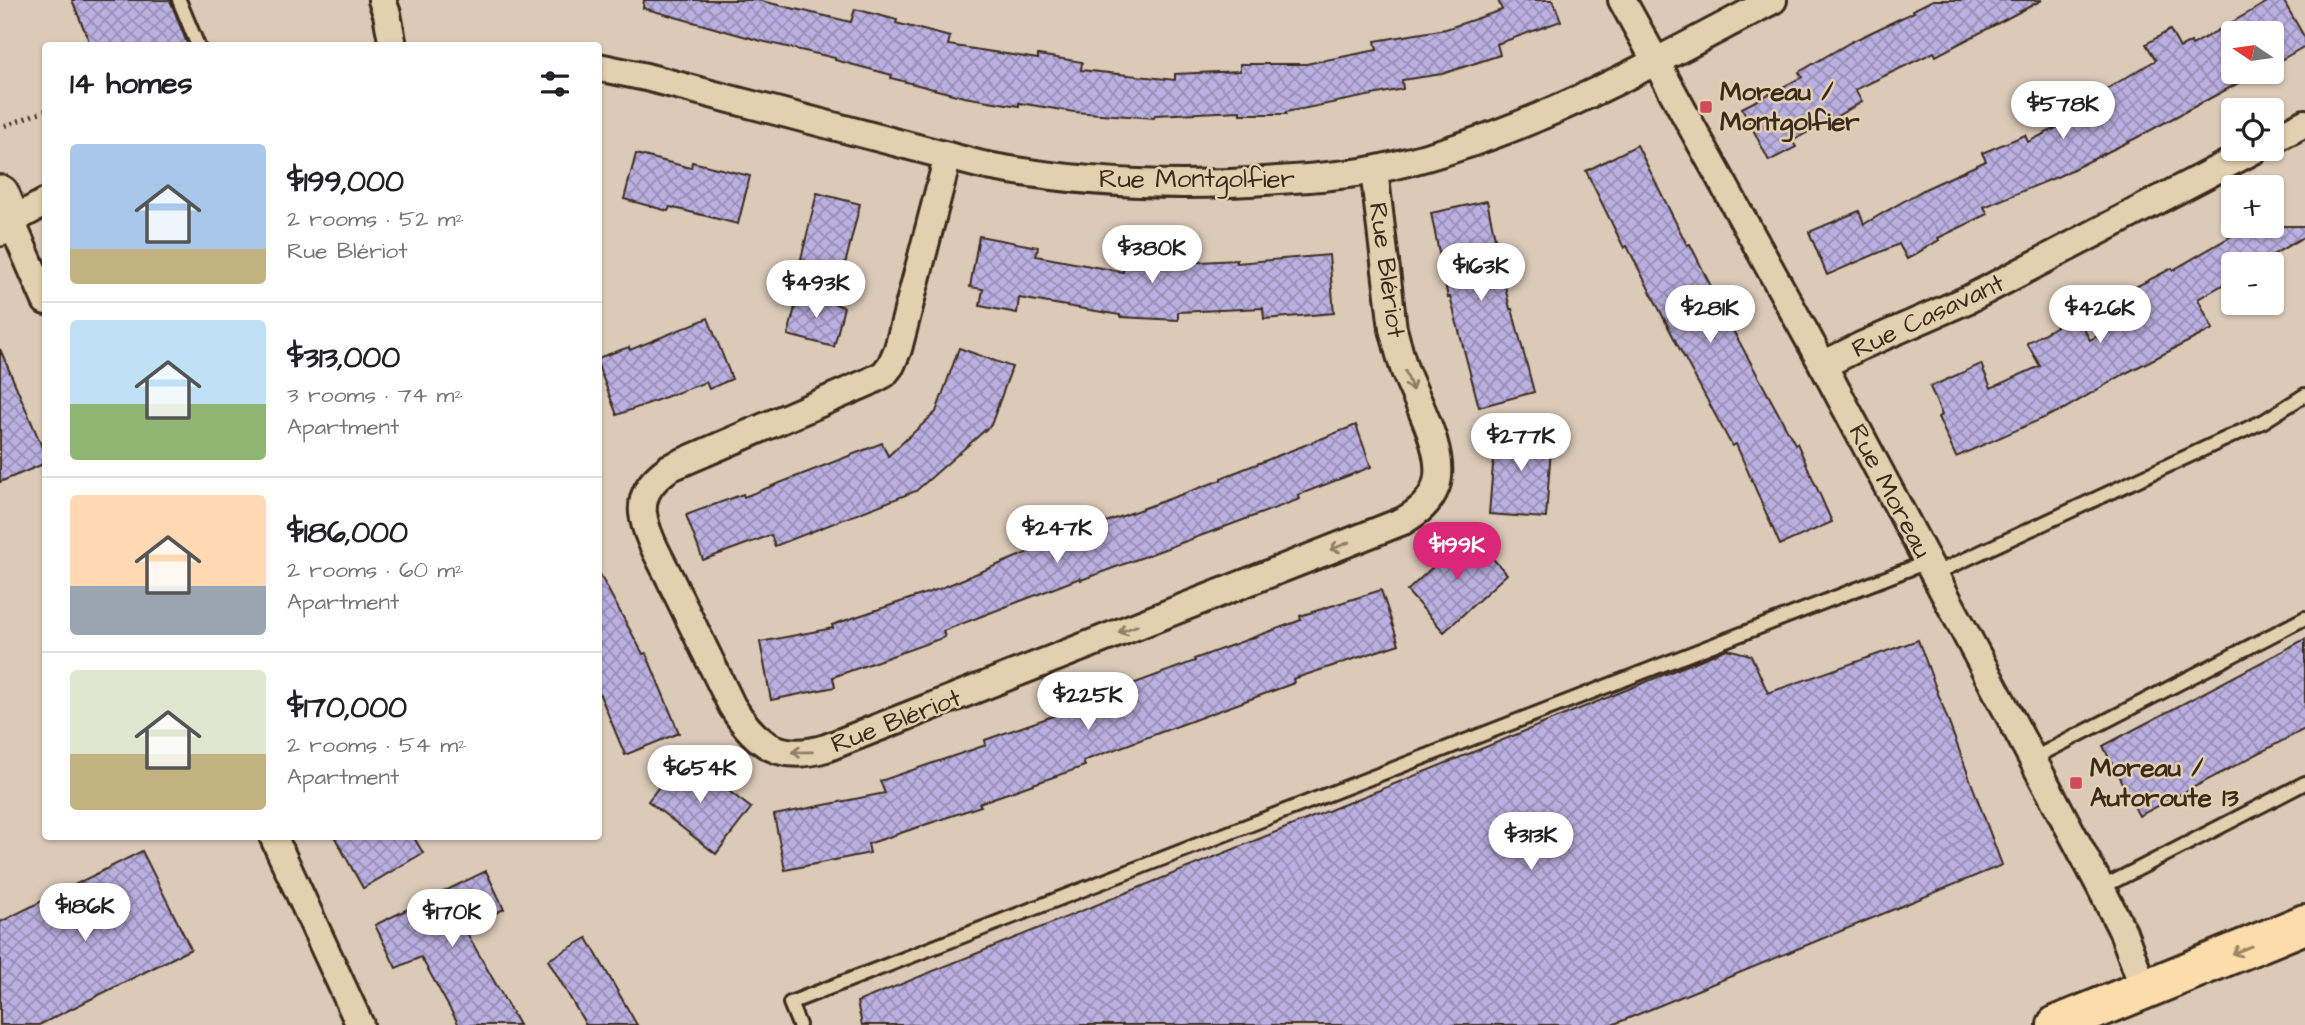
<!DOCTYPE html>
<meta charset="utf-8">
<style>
body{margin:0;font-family:"Architects Daughter",sans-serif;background:#f6f6f6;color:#202124;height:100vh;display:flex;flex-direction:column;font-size:26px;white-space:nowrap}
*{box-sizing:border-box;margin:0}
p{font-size:23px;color:#757577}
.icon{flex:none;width:38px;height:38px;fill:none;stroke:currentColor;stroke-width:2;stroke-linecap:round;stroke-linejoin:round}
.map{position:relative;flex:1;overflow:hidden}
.details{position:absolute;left:42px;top:42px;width:560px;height:798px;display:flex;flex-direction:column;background:#fff;border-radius:7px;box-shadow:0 2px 5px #0004}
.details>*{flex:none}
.needle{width:46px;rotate:283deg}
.tools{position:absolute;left:2221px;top:21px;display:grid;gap:14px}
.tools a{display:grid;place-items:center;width:63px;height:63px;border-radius:7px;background:#fff;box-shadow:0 2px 5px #0004;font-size:35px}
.price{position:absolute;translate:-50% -60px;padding:0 16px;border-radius:24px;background:#fff;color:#222;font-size:23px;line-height:46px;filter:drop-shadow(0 2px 4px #0008)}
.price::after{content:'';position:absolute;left:50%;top:42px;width:21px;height:16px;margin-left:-10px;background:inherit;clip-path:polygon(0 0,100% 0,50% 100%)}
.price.selected{background:#db2777;color:#fff}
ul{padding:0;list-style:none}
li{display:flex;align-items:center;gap:21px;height:175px;padding:0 28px}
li+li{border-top:2px solid #e0e0e0}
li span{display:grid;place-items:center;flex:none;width:196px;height:140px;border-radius:7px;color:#555}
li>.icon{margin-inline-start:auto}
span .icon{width:84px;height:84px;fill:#fffc;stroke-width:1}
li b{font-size:30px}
h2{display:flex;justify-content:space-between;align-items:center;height:84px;padding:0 28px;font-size:30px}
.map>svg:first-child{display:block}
</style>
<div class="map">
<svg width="2305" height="1025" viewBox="0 0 2305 1025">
<defs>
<pattern id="building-cross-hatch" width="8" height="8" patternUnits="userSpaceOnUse" patternTransform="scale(1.75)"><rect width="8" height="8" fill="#bab0e1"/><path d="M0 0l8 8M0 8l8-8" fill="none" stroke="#988fb6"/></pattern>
</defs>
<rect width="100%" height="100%" fill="#dbcab8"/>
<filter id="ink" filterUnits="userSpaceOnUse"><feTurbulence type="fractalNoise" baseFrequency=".0143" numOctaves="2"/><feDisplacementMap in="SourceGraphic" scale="14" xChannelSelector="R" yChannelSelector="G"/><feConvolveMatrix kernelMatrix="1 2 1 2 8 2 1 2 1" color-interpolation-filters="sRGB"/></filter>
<g filter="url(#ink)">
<g fill="url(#building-cross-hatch)" stroke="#3b2a1e" stroke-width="2">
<path d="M72 0H170L188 46H91Z"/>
<path d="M644 0H757L851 22 855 9 897 20 896 23 950 37 948 45 1038 59V55L1082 62 1081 70 1175 80V74L1240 71V64H1306L1377 50 1375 41 1446 29 1502 10 1498 0H1553L1561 21 1497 44 1500 55 1442 74 1402 80 1403 89 1286 112V114H1240V111L1155 115 1154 118 1074 112 1019 103V106L964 97 891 78 892 75 835 60V58L761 41 643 8Z"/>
<path d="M1933 0H2042L1936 56 1934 52 1855 90 1862 102 1792 141 1796 147 1769 161 1742 108 1802 77 1799 72 1851 42 1914 12 1913 10Z"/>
<path d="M2271 0H2283L2305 38V46L2272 65V33H2233V72H2259L2136 138 2059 176 1984 207 1988 214 1938 238 1939 240 1907 259 1899 244 1827 275 1809 232 1859 211 1864 224 1925 189 1986 161 1982 153 2025 135 2028 142 2104 104 2098 94 2156 60 2146 44 2170 30 2180 48 2191 42 2192 45Z"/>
<path d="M1637 145 1687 245 1690 244 1729 323 1795 444 1797 443 1832 522 1780 545 1736 444 1732 446 1677 344 1627 246 1624 248 1586 171Z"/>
<path d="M636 154 691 168 692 162 750 176 738 224 670 207 668 211 624 199Z"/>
<path d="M817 193 860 204 841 281 803 274 806 261 801 259Z"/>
<path d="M1487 201 1510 309H1512L1534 392 1479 407 1450 297 1448 298 1431 213Z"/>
<path d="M2249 226H2305V236L2257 264H2233V279L2198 299 2213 329 2126 373 2064 409 1956 457 1938 417 1942 415 1930 387 1981 364 1991 388 2040 366 2027 343 2076 315 2090 340 2131 317 2120 295 2172 268 2173 270Z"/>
<path d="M979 236 1038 247 1036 256 1123 272V266L1162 268 1163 264 1237 260V263L1329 255 1334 313 1264 319 1263 308 1178 312V320L1120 317V315L1019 298 1017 313 980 306 983 289 970 287Z"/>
<path d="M799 291 844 307 834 347 788 335Z"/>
<path d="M708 318 732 379 709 389 706 382 617 415 598 365V358L629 347 630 350Z"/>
<path d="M959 348 1012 367 991 425 916 491 775 546 771 535 703 560 686 515 743 494 744 497 882 443 888 456 936 412Z"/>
<path d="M0 349 46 456V463L0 482Z"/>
<path d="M1356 425 1371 467 1298 495 1300 499 1081 580 1080 578 943 631 945 637 833 677 835 687 771 700 760 642 833 628 832 625 939 589 1065 537 1221 480V478Z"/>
<path d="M1496 428 1552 432 1546 518 1489 514Z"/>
<path d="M1469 533 1507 574 1444 632 1407 591Z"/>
<path d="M598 571 643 654 646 653 679 733 625 755 598 690Z"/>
<path d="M1381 590 1399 644 1293 679 1294 683 1083 761 1085 766 979 803 981 806 868 844 870 853 785 870 774 815 885 793 880 781 986 745 985 740 1090 703 1089 700 1195 661 1194 659 1301 620 1300 616Z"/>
<path d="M2305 639V729L2139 816 2103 746Z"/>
<path d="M1918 640 2002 865 1612 1025H862L857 1002 1727 649 1751 655 1768 693Z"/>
<path d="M683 756 751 808 716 854 648 801Z"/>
<path d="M334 836H413L423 853 363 888Z"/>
<path d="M142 851 191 949 39 1025H0V922Z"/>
<path d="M486 871 504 909 464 928 519 1025H459L421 957 396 968 375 925Z"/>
<path d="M587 938 637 1025H586L548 960Z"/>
</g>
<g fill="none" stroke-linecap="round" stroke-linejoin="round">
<defs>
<g id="service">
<path d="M179 0 198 46"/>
<path d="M1934 574 2264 421 2305 395"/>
<path d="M2032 759 2305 618"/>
<path d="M2101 888 2305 783"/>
<path d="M799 1025 790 1003 1927 562"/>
</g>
<g id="minor">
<path d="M382 0 387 14 393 46"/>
<path d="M1622 0 1823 365 2101 888 2123 932 2144 989"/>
<path d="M598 67 646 77 982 165C1080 184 1179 188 1278 180 1310 178 1342 176 1373 170 1516 141 1645 67 1773 0"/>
<path d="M2272 140 2305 123"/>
<path d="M948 156 898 349 891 365 884 374 869 382 669 468C654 479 641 492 643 513 646 537 662 561 672 583 692 624 712 665 732 706 756 745 780 762 826 748L1403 521C1418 512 1430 503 1436 486 1447 454 1417 402 1405 371 1400 357 1397 343 1393 329L1374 170"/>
<path d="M46 202 11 221 46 301"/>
<path d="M1823 365 1861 346 1969 299 2256 149"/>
<path d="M273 836 360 1025"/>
</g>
<path id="secondary" d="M0 194 11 221 0 227"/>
<path id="primary" d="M2057 1025 2305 924"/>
</defs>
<use href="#service" stroke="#3b2a1e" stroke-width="18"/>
<use href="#minor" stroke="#3b2a1e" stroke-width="32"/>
<use href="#secondary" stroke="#3b2a1e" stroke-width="42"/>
<use href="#primary" stroke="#3b2a1e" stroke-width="44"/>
<path stroke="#3b2a1e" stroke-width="4.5" stroke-dasharray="2 5" stroke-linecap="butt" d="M5 126 46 110"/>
<use href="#service" stroke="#e3d0ae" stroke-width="12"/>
<use href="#minor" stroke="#e3d0ae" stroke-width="26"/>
<use href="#secondary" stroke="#e3d0ae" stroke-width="37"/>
<use href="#primary" stroke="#fbddab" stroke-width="38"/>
</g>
<defs><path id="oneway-shaft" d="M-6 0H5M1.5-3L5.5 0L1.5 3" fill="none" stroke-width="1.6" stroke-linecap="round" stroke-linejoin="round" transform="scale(1.75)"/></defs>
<g stroke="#8f7d66">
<use href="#oneway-shaft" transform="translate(1409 381) rotate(69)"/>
<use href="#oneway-shaft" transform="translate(1340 546) rotate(158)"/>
<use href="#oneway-shaft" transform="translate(1128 629) rotate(159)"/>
<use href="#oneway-shaft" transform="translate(802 752) rotate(179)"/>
</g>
<use stroke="#9b8464" href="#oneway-shaft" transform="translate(2242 950) rotate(158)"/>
</g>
<g fill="#d1495b" stroke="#e3d0ae" stroke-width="2.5">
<rect x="1699" y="100" width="14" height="14" rx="3.5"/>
<rect x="2069" y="776" width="14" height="14" rx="3.5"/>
</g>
<g text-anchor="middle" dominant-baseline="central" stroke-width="5" stroke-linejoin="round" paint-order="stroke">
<g font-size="26" font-weight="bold" fill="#3b2a1e" stroke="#e3d0ae" text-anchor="start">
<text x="1720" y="92">Moreau /<tspan x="1720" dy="30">Montgolfier</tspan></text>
<text x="2090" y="768">Moreau /<tspan x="2090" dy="30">Autoroute 13</tspan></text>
</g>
<g font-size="26" fill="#3b2a1e" stroke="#e3d0ae">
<text x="1197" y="179">Rue Montgolfier</text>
<text transform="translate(1387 270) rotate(82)">Rue Blériot</text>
<text transform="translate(1928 316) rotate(-25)">Rue Casavant</text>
<text transform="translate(1890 491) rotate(62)">Rue Moreau</text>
<text transform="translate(896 721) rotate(-21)">Rue Blériot</text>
</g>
</g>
</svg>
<div class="tools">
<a><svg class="needle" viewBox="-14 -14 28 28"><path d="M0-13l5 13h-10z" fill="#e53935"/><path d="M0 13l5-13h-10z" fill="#757577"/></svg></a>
<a><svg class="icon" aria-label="locate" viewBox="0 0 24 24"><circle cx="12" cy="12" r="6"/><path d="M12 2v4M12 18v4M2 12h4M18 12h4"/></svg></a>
<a>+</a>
<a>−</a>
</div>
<b class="price" style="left:2063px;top:141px">$578K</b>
<b class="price" style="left:1152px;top:285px">$380K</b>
<b class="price" style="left:1481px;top:303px">$163K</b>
<b class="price" style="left:816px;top:320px">$493K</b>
<b class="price" style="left:1710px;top:345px">$281K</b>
<b class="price" style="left:2100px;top:345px">$426K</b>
<b class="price" style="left:1521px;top:473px">$277K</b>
<b class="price" style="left:1057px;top:565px">$247K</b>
<b class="price selected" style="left:1457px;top:582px">$199K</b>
<b class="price" style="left:1088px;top:732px">$225K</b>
<b class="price" style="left:700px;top:805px">$654K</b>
<b class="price" style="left:1531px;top:872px">$313K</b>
<b class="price" style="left:85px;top:943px">$186K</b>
<b class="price" style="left:452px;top:949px">$170K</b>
<section class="details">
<h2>14 homes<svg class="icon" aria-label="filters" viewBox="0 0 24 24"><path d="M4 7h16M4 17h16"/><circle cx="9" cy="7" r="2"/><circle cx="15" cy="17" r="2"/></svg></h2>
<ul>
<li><span style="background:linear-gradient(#a9c7e8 75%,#c2b280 0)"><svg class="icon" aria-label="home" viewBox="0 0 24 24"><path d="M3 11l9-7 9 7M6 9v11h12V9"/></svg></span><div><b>$199,000</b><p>2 rooms · 52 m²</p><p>Rue Blériot</p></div></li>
<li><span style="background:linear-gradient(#bfe0f5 60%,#8fb573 0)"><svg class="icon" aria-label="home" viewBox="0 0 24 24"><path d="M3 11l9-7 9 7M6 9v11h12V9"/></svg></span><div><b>$313,000</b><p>3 rooms · 74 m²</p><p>Apartment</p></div></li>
<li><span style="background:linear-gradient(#ffd9b3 65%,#9aa5b1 0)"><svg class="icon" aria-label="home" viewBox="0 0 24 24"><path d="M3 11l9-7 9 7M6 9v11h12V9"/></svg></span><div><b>$186,000</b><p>2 rooms · 60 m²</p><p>Apartment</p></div></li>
<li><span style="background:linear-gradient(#dfe7d0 60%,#c2b280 0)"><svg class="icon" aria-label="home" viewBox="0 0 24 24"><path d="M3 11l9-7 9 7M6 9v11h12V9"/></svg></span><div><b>$170,000</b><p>2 rooms · 54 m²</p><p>Apartment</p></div></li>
</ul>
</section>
</div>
